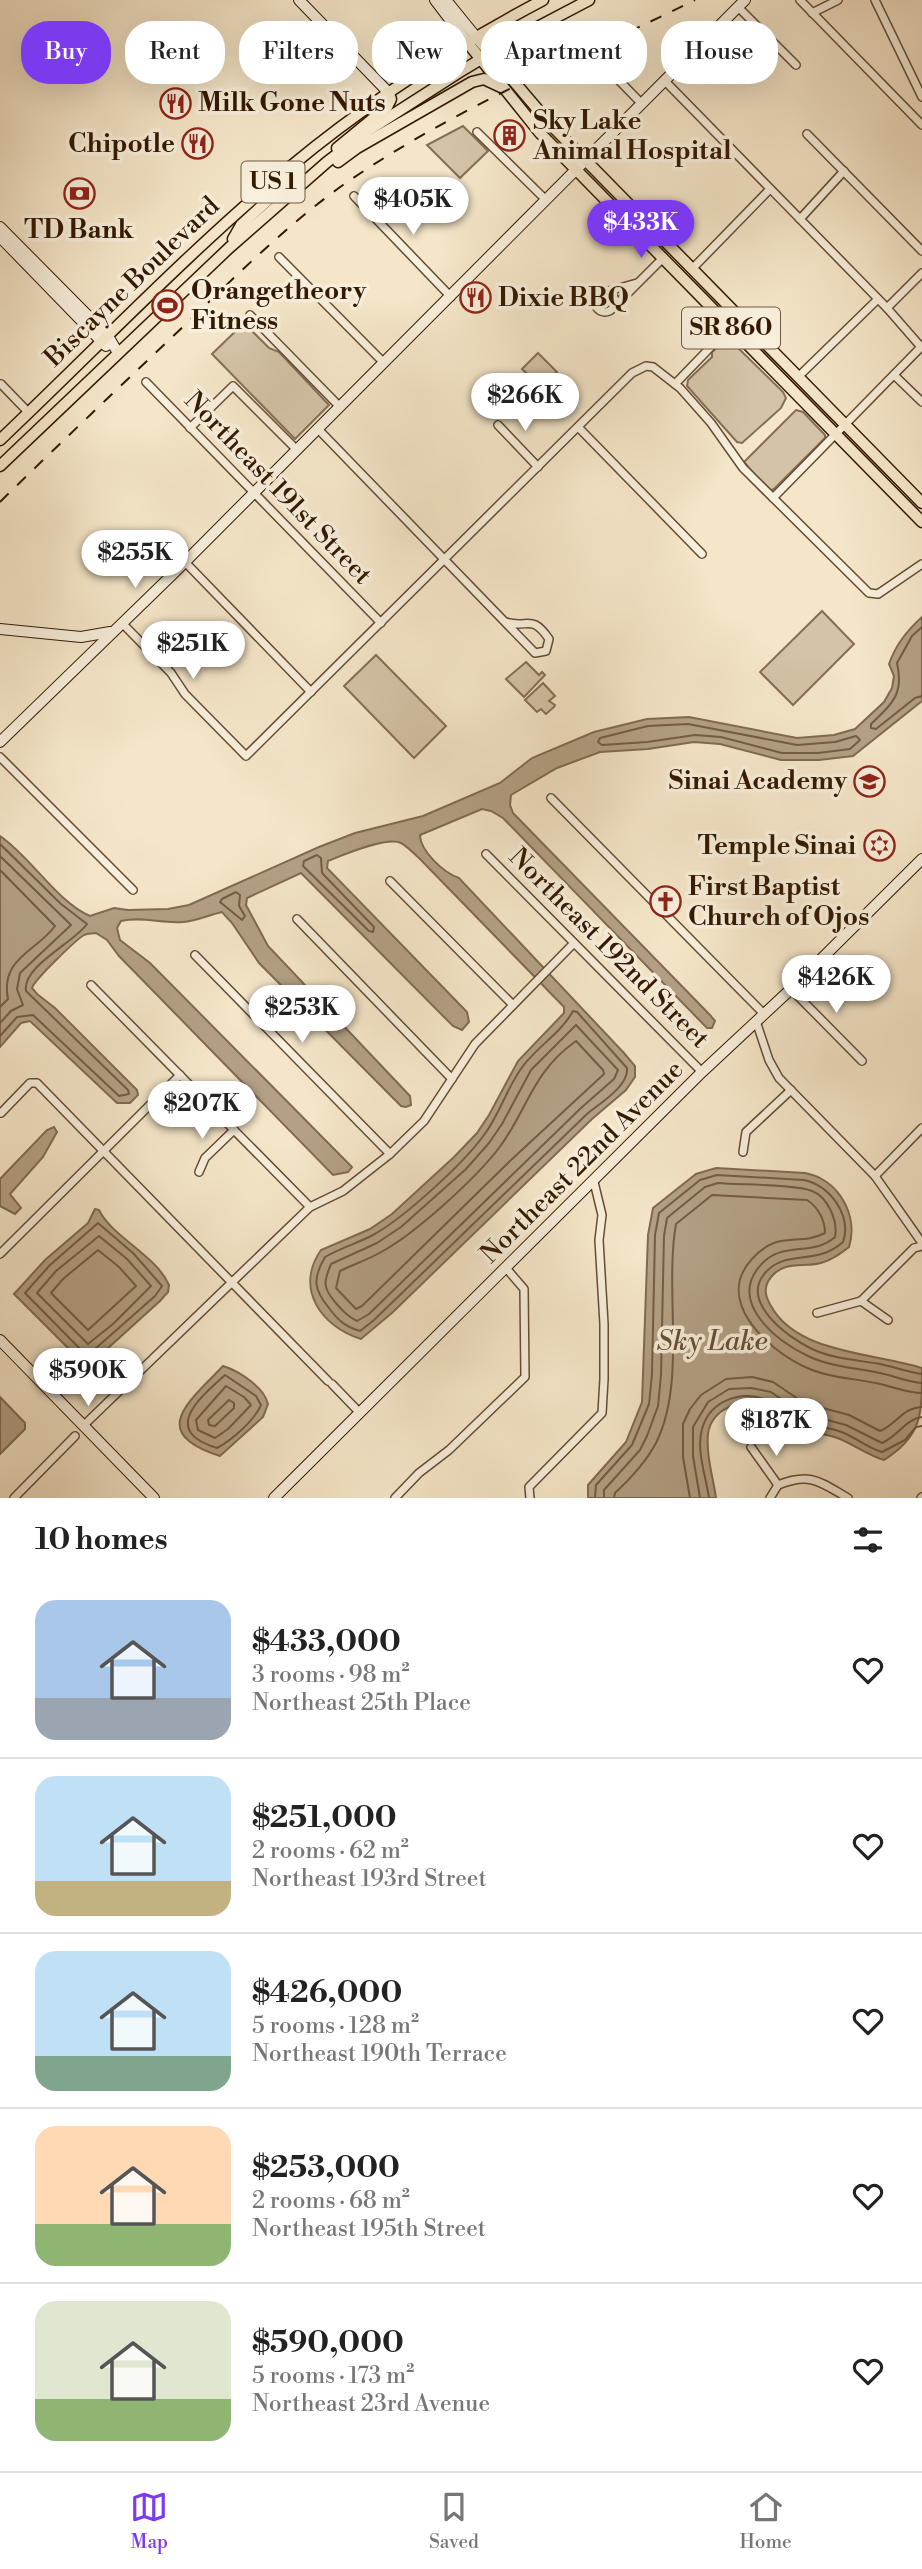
<!DOCTYPE html>
<meta charset="utf-8">
<style>
body{margin:0;font-family:"Libre Bodoni",serif;background:#f2f2f2;color:#222;height:100vh;display:flex;flex-direction:column;font-size:26px;white-space:nowrap}
*{box-sizing:border-box;margin:0}
p{font-size:23px;color:#767676}
.icon{flex:none;width:38px;height:38px;fill:none;stroke:currentColor;stroke-width:2;stroke-linecap:round;stroke-linejoin:round}
.map{position:relative;height:1498px;overflow:hidden}
.drawer{display:flex;flex-direction:column;background:#fff;flex:1}
.drawer>*{flex:none}
.hud{position:absolute;left:21px;top:21px;width:880px;height:63px;display:flex;gap:14px}
.price{position:absolute;translate:-50% -60px;padding:0 16px;border-radius:24px;background:#fff;color:#222;font-size:23px;line-height:46px;filter:drop-shadow(0 2px 4px #0008)}
.price::after{content:'';position:absolute;left:50%;top:42px;width:21px;height:16px;margin-left:-10px;background:inherit;clip-path:polygon(0 0,100% 0,50% 100%)}
.price.selected{background:#7c3aed;color:#fff}
ul{padding:0;list-style:none}
li{display:flex;align-items:center;gap:21px;height:175px;padding:0 35px}
li+li{border-top:2px solid #e0e0e0}
li span{display:grid;place-items:center;flex:none;width:196px;height:140px;border-radius:21px;color:#555}
li>.icon{margin-inline-start:auto}
span .icon{width:84px;height:84px;fill:#fffc;stroke-width:1}
li b{font-size:30px}
h2{display:flex;justify-content:space-between;align-items:center;height:84px;padding:0 35px;font-size:30px}
.chip{padding:0 24px;border-radius:28px;background:#fff;box-shadow:0 7px 28px #0002;font-size:24px;line-height:63px}
.chip.selected{background:#7c3aed;color:#fff}
.menu{display:flex;justify-content:space-around;align-items:center;height:98px;border-top:2px solid #e0e0e0;background:#fff;font-size:19px;color:#767676}
.menu a{display:grid;justify-items:center;gap:4px}
.menu .selected{color:#7c3aed}
.map>svg:first-child{display:block}
</style>
<div class="map">
<svg width="922" height="1498" viewBox="0 0 922 1498">
<rect width="100%" height="100%" fill="#f5e6c9"/>
<filter id="stains"><feTurbulence type="fractalNoise" baseFrequency=".00286" numOctaves="4"/><feColorMatrix values="0 0 0 0 .2 0 0 0 0 .09 0 0 0 0 .02 0 0 0 .5 -.17"/></filter>
<radialGradient id="worn" r=".72"><stop offset=".6" stop-color="#630" stop-opacity="0"/><stop offset="1" stop-color="#630" stop-opacity=".3"/></radialGradient>
<g fill="#d4c3a7" stroke="#846e54" stroke-width="2">
<path d="M463 126 488 151 460 178 427 145Z"/>
<path d="M244 323 269 348 279 352 329 405 295 439 212 354Z"/>
<path d="M728 338 783 392 786 398 781 408 742 443 737 442 687 386 688 380 712 357V352Z"/>
<path d="M538 353 557 372 541 388 522 369Z"/>
<path d="M796 410 803 412 825 435V438L774 489 769 491 744 462Z"/>
<path d="M822 611 854 644 793 705 760 672Z"/>
<path d="M376 655 446 726 414 758 344 686Z"/>
<path d="M526 662 539 675 542 672 545 675 524 697 506 679Z"/>
<path d="M543 683 555 696 549 701 555 705 554 707 546 714 541 709 537 712 525 700Z"/>
</g>
<g fill="#b3a085" stroke="#806a50" stroke-width="2">
<path d="M922 617V701L853 756 819 760H781L720 744 694 742 648 749 600 752 557 768 511 795 510 805 513 813 710 1015 715 1021 712 1028H707L503 818 491 811 482 809 420 835C420 851 444 873 459 878L624 1053 635 1066V1077L626 1090 592 1119 393 1312 361 1339C322 1327 294 1289 321 1250L370 1229 392 1214 454 1157 477 1133 489 1115 518 1061 564 1013V1007L419 858C413 853 407 846 401 843 387 836 343 855 328 861L327 868 467 1012 469 1022 462 1030 453 1026 301 873 247 898 246 905 268 946 410 1096 411 1105 406 1107 401 1106 259 963 232 923 222 912C209 915 196 921 183 922 162 924 143 916 121 921L117 928 120 940 150 963 352 1167 348 1172 333 1175 119 956 107 940 96 933C92 934 88 933 84 935 77 939 34 980 32 988L37 994 55 1008 137 1090 138 1095 130 1103H117L30 1021 21 1023 0 1047V836C30 856 58 903 90 916L114 908 128 910 168 909 189 905 319 847 355 833 423 816 500 783 532 758 594 732 647 719 689 717 797 738 834 735 855 729 884 702 892 688 894 676 889 664C896 644 907 631 922 617Z"/>
<path d="M54 1127 57 1132 43 1157 10 1194 21 1208 15 1214 0 1206V1179L47 1130Z"/>
<path d="M716 1168 805 1173C838 1179 859 1215 849 1247 840 1254 832 1260 821 1263 803 1268 785 1260 771 1277 763 1287 765 1296 771 1306 797 1354 876 1353 922 1368 922 1416 922 1436 884 1460 868 1455 856 1446 840 1439 826 1433 809 1433 794 1427 783 1423 777 1414 767 1408 746 1396 711 1407 708 1434 706 1455 713 1477 716 1498H588V1485L626 1442 642 1402 648 1235 653 1208 696 1174Z"/>
<path d="M95 1209 99 1210C112 1237 156 1255 169 1285L168 1292 160 1301 87 1367 14 1294 45 1260 88 1223Z"/>
<path d="M223 1366C239 1371 264 1387 268 1404L263 1417 220 1456C146 1433 190 1401 223 1366Z"/>
<path d="M0 1397 25 1423V1429L0 1454Z"/>
</g>
<g fill="none" stroke-linecap="round" stroke-linejoin="round">
<g stroke="#735c43" stroke-width="2">
<path d="M922 627 912 636 897 663C904 694 893 703 871 724V728L876 729 915 698 922 696"/>
<path d="M688 724 797 745 835 742 856 736 860 740 850 749 818 753H782L721 737 695 735 647 742 602 745 598 742 600 738 648 726Z"/>
<path d="M0 844 61 904 87 924C75 942 22 966 26 991L128 1090 129 1094 119 1096 33 1015 17 1017 0 1036"/>
<path d="M317 855 321 858 322 873 374 927 373 932 369 931 303 866 304 861Z"/>
<path d="M0 856 71 925 20 973 17 989 23 1005 11 1011 0 1023"/>
<path d="M0 870 55 926C36 952 0 958 8 999L0 1007"/>
<path d="M236 892 240 895 239 906 245 916 242 920 220 902 222 899Z"/>
<path d="M573 1011 577 1012 627 1068C629 1086 600 1103 587 1114L374 1320 360 1331C345 1327 337 1319 329 1308 314 1290 312 1279 325 1257 340 1248 358 1243 373 1235 404 1218 464 1163 484 1135 500 1114 507 1087 523 1066 538 1046 561 1033 573 1011Z"/>
<path d="M576 1025 618 1070 614 1079 581 1108 369 1314 357 1321C347 1316 342 1310 335 1302 322 1287 324 1281 331 1264L377 1243 401 1227 466 1169 489 1143 502 1124 531 1070Z"/>
<path d="M576 1041 603 1070 604 1074 511 1160 362 1306 356 1309 336 1288 340 1271C354 1264 370 1259 383 1251 417 1232 475 1179 499 1148 528 1109 532 1072 576 1041Z"/>
<path d="M98 1223 133 1253 162 1286 155 1296 87 1356 25 1293 50 1265Z"/>
<path d="M99 1236 127 1259 151 1286 113 1324 88 1344 37 1293 56 1271Z"/>
<path d="M98 1250 119 1267 136 1286 88 1330 51 1293 63 1279Z"/>
<path d="M225 1375 256 1396 261 1405C254 1421 232 1440 217 1448 161 1431 198 1399 225 1375Z"/>
<path d="M226 1386 244 1397 251 1405 228 1429 215 1438 198 1430 196 1420Z"/>
<path d="M229 1400 234 1403V1408L215 1426 209 1425 208 1420Z"/>
<path d="M595 1498 596 1485 632 1445 649 1404 652 1374 655 1235 659 1213 700 1180 717 1175 804 1180C830 1185 852 1216 843 1242 815 1267 787 1248 765 1273 740 1302 787 1337 812 1349 833 1359 857 1360 880 1364 894 1367 908 1372 922 1374"/>
<path d="M604 1498V1490L640 1450 647 1436 658 1406 661 1375 664 1236 667 1218 705 1187 718 1183C738 1185 797 1184 812 1191 828 1197 838 1221 835 1237 811 1258 781 1239 759 1267 729 1303 777 1342 808 1356 831 1367 856 1368 880 1373 894 1376 908 1382 922 1383"/>
<path d="M614 1498 615 1493C630 1479 646 1462 656 1443 687 1381 664 1292 676 1224L712 1195 807 1200C818 1207 825 1220 825 1233 798 1247 779 1229 752 1259 714 1300 766 1348 803 1366 827 1378 854 1378 880 1384 894 1387 908 1393 922 1393"/>
<path d="M690 1498 683 1457V1424L690 1409 701 1395 726 1379 752 1377 773 1382 804 1403 849 1415 880 1431C897 1424 902 1408 922 1407"/>
<path d="M700 1498 693 1456V1427L708 1402 729 1389 751 1388 771 1392 801 1413 846 1425 882 1443C898 1436 906 1419 922 1417"/>
<path d="M709 1498C706 1477 696 1450 702 1429 710 1400 741 1390 767 1400 779 1405 786 1417 798 1421 813 1426 830 1427 844 1433 858 1439 868 1448 882 1452L905 1440 916 1427 922 1426"/>
</g>
<defs>
<g id="street">
<path d="M800 0 922 125"/>
<path d="M875 0 922 97"/>
<path d="M738 7 796 65"/>
<path d="M812 13 838 0"/>
<path d="M601 62 641 103"/>
<path d="M664 80 887 308 921 347"/>
<path d="M477 132 546 200"/>
<path d="M807 134 922 251"/>
<path d="M354 196 451 297"/>
<path d="M800 219 844 171"/>
<path d="M279 257 384 363"/>
<path d="M692 269 770 189"/>
<path d="M605 292 637 283"/>
<circle cx="605" cy="302" r="10"/>
<path d="M614 307 663 258"/>
<path d="M887 308 922 273"/>
<path d="M250 315 340 407"/>
<path d="M894 375 922 402"/>
<path d="M798 377 878 299"/>
<path d="M146 382 381 623"/>
<path d="M1 384 29 413"/>
<path d="M675 384 730 327"/>
<path d="M498 425 538 467"/>
<path d="M578 427 702 554"/>
<path d="M190 428 233 386 297 450"/>
<path d="M318 429 535 653 546 651 549 639C531 613 528 629 506 622"/>
<path d="M773 498 922 346"/>
<path d="M185 562 311 692"/>
<path d="M122 623 171 673 185 694 246 756 632 373 646 366 653 367 680 388 711 423 743 468 869 593 878 594 922 564"/>
<path d="M0 757 133 890"/>
<path d="M551 798 764 1014"/>
<path d="M486 854 702 1072"/>
<path d="M390 881 513 1005"/>
<path d="M297 919 452 1079"/>
<path d="M195 955 390 1154"/>
<path d="M91 985 310 1207"/>
<path d="M791 989 862 1061"/>
<path d="M756 1021 769 1060 779 1078 875 1176 922 1243"/>
<path d="M1 1113 30 1083H37L328 1381"/>
<path d="M743 1152 746 1132 791 1090"/>
<path d="M199 1172 205 1158 234 1130"/>
<path d="M875 1176 922 1128"/>
<path d="M0 1254 180 1075"/>
<path d="M861 1301 914 1248 922 1246"/>
<path d="M817 1313 861 1301 888 1320"/>
<path d="M332 1384 359 1412"/>
<path d="M84 1425 310 1207 343 1191 390 1154 424 1121 475 1044 574 943"/>
<path d="M751 1447 778 1485"/>
<path d="M778 1485C811 1472 820 1482 848 1498"/>
<path d="M14 1498 75 1436"/>
<path d="M395 1498 419 1473 449 1450 525 1377 524 1289 506 1268"/>
<path d="M530 1498 529 1487 602 1413 604 1379V1324L599 1240 602 1215 594 1182"/>
<path d="M770 1498 778 1485"/>
<path d="M921 1498 922 1497"/>
</g>
<g id="secondary">
<path d="M299 0 388 92"/>
<path d="M435 0 467 42"/>
<path d="M446 0 476 37"/>
<path d="M0 227 108 336 118 353"/>
<path d="M0 237 106 346"/>
<path d="M0 629 81 637 110 632"/>
<path d="M0 742 175 572 745 0"/>
<path d="M0 1340 154 1498"/>
<path d="M274 1498 702 1072 791 989 922 859"/>
</g>
<g id="primary">
<path d="M476 37 551 125 922 503"/>
<path d="M467 42 540 133 922 522"/>
<path d="M509 42 507 57 514 78"/>
<path d="M337 148 387 107 391 99 388 92"/>
<path d="M338 162 357 148 472 82 484 79 501 87"/>
<path d="M233 239 241 225 291 179V166"/>
<path d="M0 440C96 349 188 252 290 167 368 102 454 47 543 0"/>
<path d="M0 466 229 248 327 162 369 130 458 73 509 42 589 0"/>
</g>
</defs>
<use href="#street" stroke="#644c33" stroke-width="10"/>
<use href="#secondary" stroke="#331901" stroke-width="12"/>
<use href="#primary" stroke="#331901" stroke-width="13"/>
<use href="#street" stroke="#f8efdc" stroke-width="7"/>
<use href="#secondary" stroke="#f8efdc" stroke-width="10"/>
<use href="#primary" stroke="#f5e6c9" stroke-width="10"/>
<path stroke="#331901" stroke-width="2" stroke-dasharray="12 12" stroke-linecap="butt" d="M0 502C62 441 125 382 188 322 238 274 287 225 343 185 449 111 579 57 695 0"/>
</g>
<defs>
<symbol id="restaurant-ring" viewBox="-11 -11 22 22"><circle r="9.5" fill="#f8efdc" stroke="#8f2418" stroke-width="1.5"/><path d="M-5-6h1v4h1v-4h1v4h1v-4h1v5L-1.5 .5V6h-2V.5L-5-1ZM5-6V6H3V1.5H1.5Q1.5-4 5-6Z" fill="#8f2418"/></symbol>
<symbol id="building-ring" viewBox="-11 -11 22 22"><circle r="9.5" fill="#f8efdc" stroke="#8f2418" stroke-width="1.5"/><path d="M-4-6H4V6H1V3H-1V6H-4ZM-2.5-4.3h1.7v1.8h-1.7ZM.8-4.3h1.7v1.8H.8ZM-2.5-1h1.7V.8h-1.7ZM.8-1h1.7V.8H.8Z" fill="#8f2418"/></symbol>
<symbol id="bank-ring" viewBox="-11 -11 22 22"><circle r="9.5" fill="#f8efdc" stroke="#8f2418" stroke-width="1.5"/><path d="M-6-4H6V4H-6ZM0-2.3a2.3 2.3 0 1 0 0 4.6a2.3 2.3 0 1 0 0-4.6Z" fill="#8f2418"/></symbol>
<symbol id="stadium-ring" viewBox="-11 -11 22 22"><circle r="9.5" fill="#f8efdc" stroke="#8f2418" stroke-width="1.5"/><path d="M0-5a6.5 5 0 1 0 0 10a6.5 5 0 1 0 0-10ZM-3.5-1.8h7v3.6h-7Z" fill="#8f2418"/></symbol>
<symbol id="school-ring" viewBox="-11 -11 22 22"><circle r="9.5" fill="#f8efdc" stroke="#8f2418" stroke-width="1.5"/><path d="M0-5L7-2L0 1L-7-2ZM-4 1L0 2.5L4 1V4Q0 6-4 4Z" fill="#8f2418"/></symbol>
<symbol id="synagogue-ring" viewBox="-11 -11 22 22"><circle r="9.5" fill="#f8efdc" stroke="#8f2418" stroke-width="1.5"/><path d="M0-6.5L5.6 3.2H-5.6ZM0 6.5L5.6-3.2H-5.6Z" fill="#8f2418"/></symbol>
<symbol id="church-ring" viewBox="-11 -11 22 22"><circle r="9.5" fill="#f8efdc" stroke="#8f2418" stroke-width="1.5"/><path d="M-1.2-6h2.4v3.5h3.3v2.4h-3.3V6h-2.4V-.1h-3.3v-2.4h3.3Z" fill="#8f2418"/></symbol>
</defs>
<g fill-rule="evenodd">
<use href="#restaurant-ring" x="158" y="86" width="35" height="35"/>
<use href="#building-ring" x="492" y="118" width="35" height="35"/>
<use href="#restaurant-ring" x="180" y="126" width="35" height="35"/>
<use href="#bank-ring" x="62" y="176" width="35" height="35"/>
<use href="#restaurant-ring" x="458" y="280" width="35" height="35"/>
<use href="#stadium-ring" x="150" y="288" width="35" height="35"/>
<use href="#school-ring" x="852" y="764" width="35" height="35"/>
<use href="#synagogue-ring" x="862" y="828" width="35" height="35"/>
<use href="#church-ring" x="648" y="884" width="35" height="35"/>
</g>
<g text-anchor="middle" dominant-baseline="central" stroke-width="7" stroke-linejoin="round" paint-order="stroke">
<g fill="#f8efdc" stroke="#6e5943" stroke-width="2">
<rect x="241.5" y="161.5" width="63" height="41" rx="5"/>
<rect x="682" y="307.5" width="98" height="41" rx="5"/>
</g>
<g font-size="24" font-weight="bold" fill="#331901">
<text x="273" y="182">US 1</text>
<text x="731" y="328">SR 860</text>
</g>
<g font-size="26" font-weight="bold" fill="#331901" stroke="#f8efdc" text-anchor="start">
<text x="198" y="103">Milk Gone Nuts</text>
<text x="533" y="121">Sky Lake<tspan x="533" dy="30">Animal Hospital</tspan></text>
<text x="175" y="144" text-anchor="end">Chipotle</text>
<text x="79" y="230" text-anchor="middle">TD Bank</text>
<text x="191" y="291">Orangetheory<tspan x="191" dy="30">Fitness</tspan></text>
<text x="498" y="298">Dixie BBQ</text>
<text x="847" y="781" text-anchor="end">Sinai Academy</text>
<text x="856" y="846" text-anchor="end">Temple Sinai</text>
<text x="688" y="887">First Baptist<tspan x="688" dy="30">Church of Ojos</tspan></text>
</g>
<g font-size="26" fill="#331901" stroke="#f8efdc">
<text transform="translate(132 282) rotate(-44)">Biscayne Boulevard</text>
<text transform="translate(278 488) rotate(46)">Northeast 191st Street</text>
<text transform="translate(609 948) rotate(45)">Northeast 192nd Street</text>
<text transform="translate(582 1162) rotate(-45)">Northeast 22nd Avenue</text>
</g>
<g font-size="28" font-style="italic" fill="#664f36" stroke="#f8efdc">
<text x="712" y="1341">Sky Lake</text>
</g>
</g>
<rect width="100%" height="100%" filter="url(#stains)"/>
<rect width="100%" height="100%" fill="url(#worn)"/>
</svg>
<b class="price" style="left:413px;top:237px">$405K</b>
<b class="price selected" style="left:641px;top:260px">$433K</b>
<b class="price" style="left:525px;top:433px">$266K</b>
<b class="price" style="left:135px;top:590px">$255K</b>
<b class="price" style="left:193px;top:681px">$251K</b>
<b class="price" style="left:836px;top:1015px">$426K</b>
<b class="price" style="left:302px;top:1045px">$253K</b>
<b class="price" style="left:202px;top:1141px">$207K</b>
<b class="price" style="left:88px;top:1408px">$590K</b>
<b class="price" style="left:776px;top:1458px">$187K</b>
<div class="hud">
<a class="chip selected">Buy</a>
<a class="chip">Rent</a>
<a class="chip">Filters</a>
<a class="chip">New</a>
<a class="chip">Apartment</a>
<a class="chip">House</a>
</div>
</div>
<section class="drawer">
<h2>10 homes<svg class="icon" aria-label="filters" viewBox="0 0 24 24"><path d="M4 7h16M4 17h16"/><circle cx="9" cy="7" r="2"/><circle cx="15" cy="17" r="2"/></svg></h2>
<ul>
<li><span style="background:linear-gradient(#a9c7e8 70%,#9aa5b1 0)"><svg class="icon" aria-label="home" viewBox="0 0 24 24"><path d="M3 11l9-7 9 7M6 9v11h12V9"/></svg></span><div><b>$433,000</b><p>3 rooms · 98 m²</p><p>Northeast 25th Place</p></div><svg class="icon" aria-label="heart" viewBox="0 0 24 24"><path d="M12 20l-8-8c-3-5 5-10 8-4 3-6 11-1 8 4z"/></svg></li>
<li><span style="background:linear-gradient(#bfe0f5 75%,#c2b280 0)"><svg class="icon" aria-label="home" viewBox="0 0 24 24"><path d="M3 11l9-7 9 7M6 9v11h12V9"/></svg></span><div><b>$251,000</b><p>2 rooms · 62 m²</p><p>Northeast 193rd Street</p></div><svg class="icon" aria-label="heart" viewBox="0 0 24 24"><path d="M12 20l-8-8c-3-5 5-10 8-4 3-6 11-1 8 4z"/></svg></li>
<li><span style="background:linear-gradient(#bfe0f5 75%,#7fa58c 0)"><svg class="icon" aria-label="home" viewBox="0 0 24 24"><path d="M3 11l9-7 9 7M6 9v11h12V9"/></svg></span><div><b>$426,000</b><p>5 rooms · 128 m²</p><p>Northeast 190th Terrace</p></div><svg class="icon" aria-label="heart" viewBox="0 0 24 24"><path d="M12 20l-8-8c-3-5 5-10 8-4 3-6 11-1 8 4z"/></svg></li>
<li><span style="background:linear-gradient(#ffd9b3 70%,#8fb573 0)"><svg class="icon" aria-label="home" viewBox="0 0 24 24"><path d="M3 11l9-7 9 7M6 9v11h12V9"/></svg></span><div><b>$253,000</b><p>2 rooms · 68 m²</p><p>Northeast 195th Street</p></div><svg class="icon" aria-label="heart" viewBox="0 0 24 24"><path d="M12 20l-8-8c-3-5 5-10 8-4 3-6 11-1 8 4z"/></svg></li>
<li><span style="background:linear-gradient(#dfe7d0 70%,#8fb573 0)"><svg class="icon" aria-label="home" viewBox="0 0 24 24"><path d="M3 11l9-7 9 7M6 9v11h12V9"/></svg></span><div><b>$590,000</b><p>5 rooms · 173 m²</p><p>Northeast 23rd Avenue</p></div><svg class="icon" aria-label="heart" viewBox="0 0 24 24"><path d="M12 20l-8-8c-3-5 5-10 8-4 3-6 11-1 8 4z"/></svg></li>
</ul>
</section>
<nav class="menu">
<a class="selected"><svg class="icon" aria-label="map" viewBox="0 0 24 24"><path d="M3 6l6-2 6 2 6-2v14l-6 2-6-2-6 2zM9 4v14M15 6v14"/></svg>Map</a>
<a><svg class="icon" aria-label="saved" viewBox="0 0 24 24"><path d="M7 4h10v16l-5-4-5 4z"/></svg>Saved</a>
<a><svg class="icon" aria-label="home" viewBox="0 0 24 24"><path d="M3 11l9-7 9 7M6 9v11h12V9"/></svg>Home</a>
</nav>
